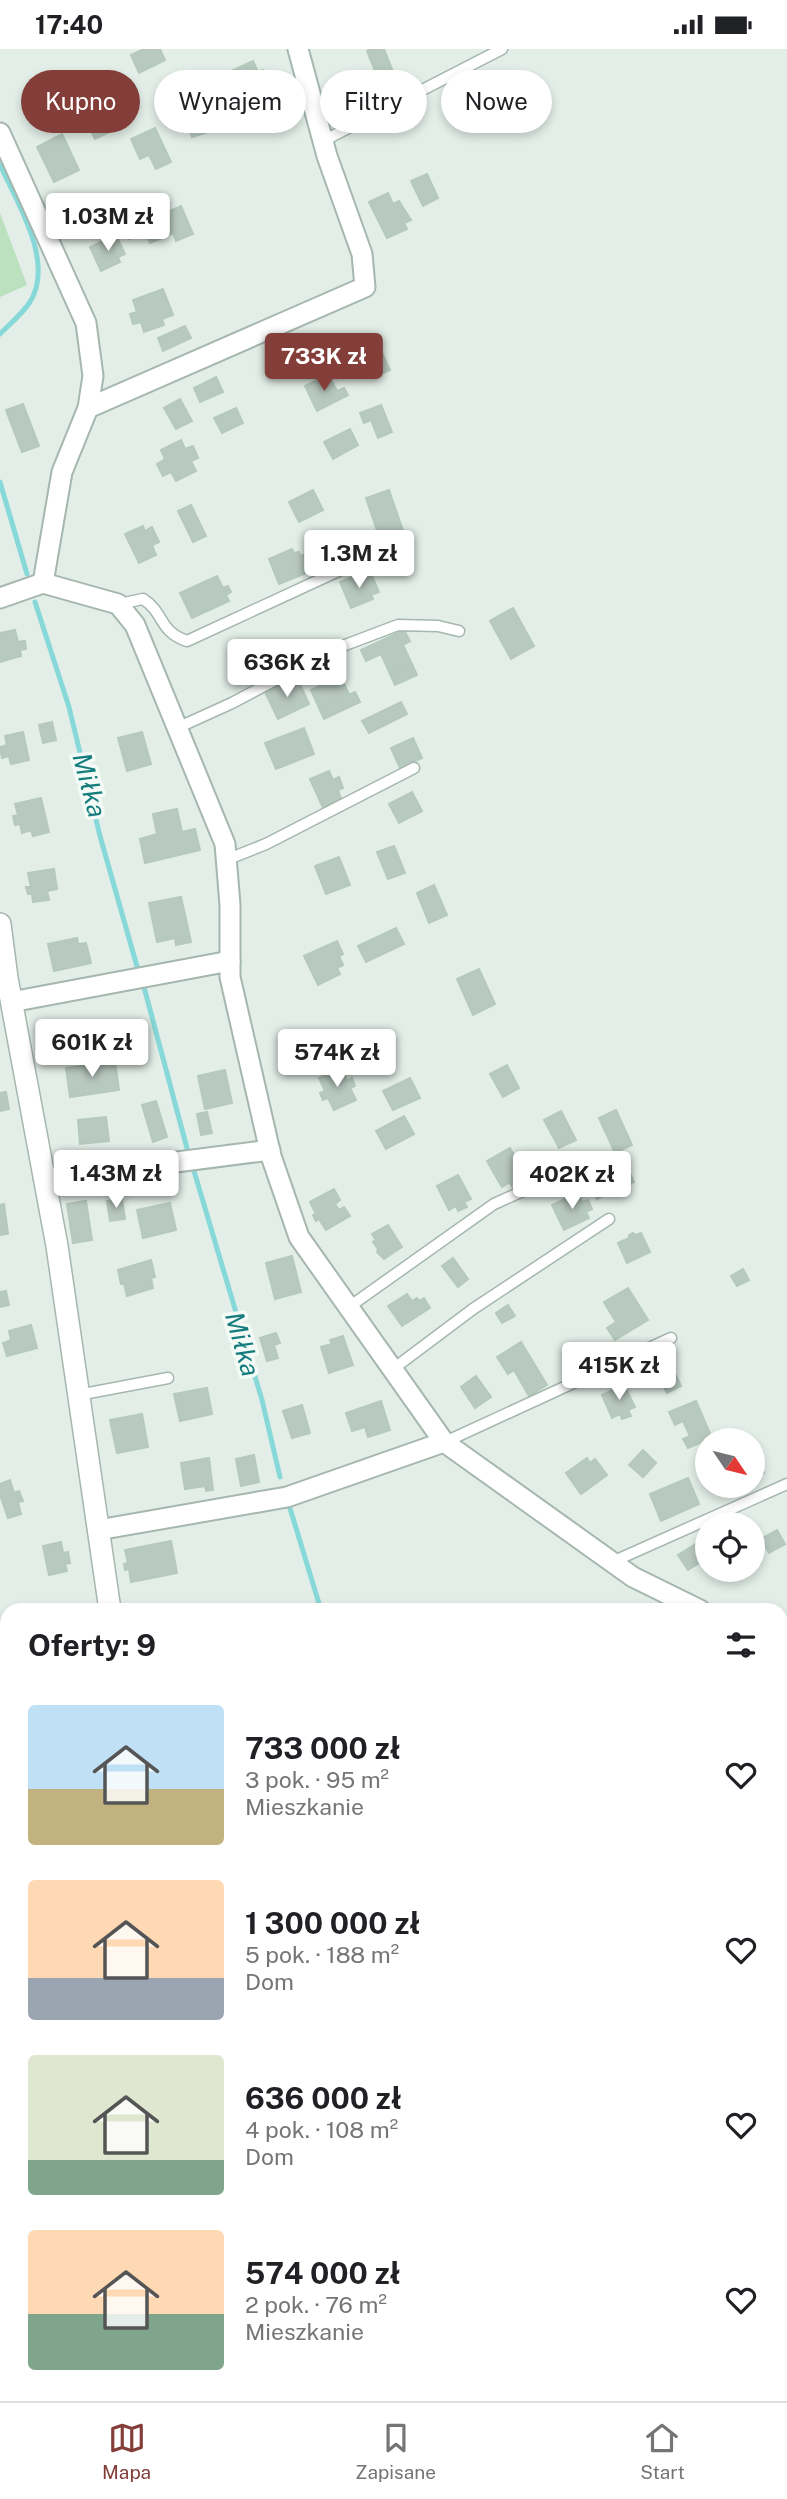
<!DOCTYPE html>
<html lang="pl">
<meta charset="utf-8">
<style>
body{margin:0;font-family:"Public Sans",sans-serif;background:#f2f2f2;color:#202124;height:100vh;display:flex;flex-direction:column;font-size:26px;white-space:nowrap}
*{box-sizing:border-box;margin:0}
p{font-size:23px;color:#757577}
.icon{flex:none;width:38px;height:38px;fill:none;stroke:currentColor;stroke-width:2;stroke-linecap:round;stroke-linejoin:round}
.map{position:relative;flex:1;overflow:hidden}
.details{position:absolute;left:0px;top:1554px;width:788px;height:798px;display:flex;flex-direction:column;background:#fff;border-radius:21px 21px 0 0;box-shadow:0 4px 10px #0003}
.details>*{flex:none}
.top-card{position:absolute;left:21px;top:21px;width:746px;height:63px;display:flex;gap:14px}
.needle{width:46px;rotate:125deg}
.fabs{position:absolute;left:695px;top:1379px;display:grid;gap:14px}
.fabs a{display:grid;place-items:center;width:70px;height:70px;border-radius:50%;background:#fff;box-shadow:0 4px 10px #0003;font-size:35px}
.price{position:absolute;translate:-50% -60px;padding:0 16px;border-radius:7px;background:#fff;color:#222;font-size:23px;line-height:46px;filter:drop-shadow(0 2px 4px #0008)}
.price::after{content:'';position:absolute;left:50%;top:42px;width:21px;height:16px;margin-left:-10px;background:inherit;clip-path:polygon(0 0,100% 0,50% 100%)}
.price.active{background:#843e39;color:#fff}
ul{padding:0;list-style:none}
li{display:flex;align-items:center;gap:21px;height:175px;padding:0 28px}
li span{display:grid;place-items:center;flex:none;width:196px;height:140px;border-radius:7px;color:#555}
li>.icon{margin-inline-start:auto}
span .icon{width:84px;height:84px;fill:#fffc;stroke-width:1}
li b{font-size:30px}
h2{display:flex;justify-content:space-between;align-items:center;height:84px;padding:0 28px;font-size:30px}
.chip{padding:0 24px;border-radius:32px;background:#fff;box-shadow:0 4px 10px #0003;font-size:24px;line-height:63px}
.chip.active{background:#843e39;color:#fff}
.status{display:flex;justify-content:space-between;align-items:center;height:49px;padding:0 35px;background:#fff;direction:ltr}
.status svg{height:19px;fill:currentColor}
.dock{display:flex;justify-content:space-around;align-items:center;height:98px;border-top:2px solid #e0e0e0;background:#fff;font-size:19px;color:#757577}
.dock a{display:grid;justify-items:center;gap:4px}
.dock .active{color:#843e39}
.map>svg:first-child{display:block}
</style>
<div class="status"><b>17:40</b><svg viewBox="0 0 49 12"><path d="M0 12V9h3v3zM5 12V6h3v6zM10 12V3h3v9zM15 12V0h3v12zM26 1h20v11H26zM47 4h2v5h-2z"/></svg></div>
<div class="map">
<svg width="787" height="2352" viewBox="0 0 787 2352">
<rect width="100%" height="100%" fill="#e3eee8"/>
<g fill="#bbe1bf">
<path d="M0 164 27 236 0 248Z"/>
<path d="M781 2228H787V2352H516L519 2345H780Z"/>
<path d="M119 2345H352L355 2352H105Z"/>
</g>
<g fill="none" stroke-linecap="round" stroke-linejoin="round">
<g stroke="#87d8d8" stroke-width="5">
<path d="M0 116C17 153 55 213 30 253 22 265 10 275 0 285"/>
<path d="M0 433 27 525"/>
<path d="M35 553 69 658 100 787 138 921"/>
<path d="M144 938 188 1103"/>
<path d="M194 1122 262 1351 280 1428"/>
<path d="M289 1456 321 1561"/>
<path d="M780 2017H787"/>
<path d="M221 2352 229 2345"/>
</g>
</g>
<g fill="#b8c9c0" stroke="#b5c9bd" stroke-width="2">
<path d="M144 0H160L165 11 139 24 131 6Z"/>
<path d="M370 0H384L392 20 377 27 367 2Z"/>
<path d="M253 12 258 23 263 21 265 25 270 23 274 33 242 47 231 22Z"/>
<path d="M197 40 211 82 192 88 178 47Z"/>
<path d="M115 59 124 76 95 90 87 74Z"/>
<path d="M155 79 171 113 156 120 149 106 140 110 131 90Z"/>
<path d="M62 85 79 121 54 133 37 98Z"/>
<path d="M427 125 438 149 423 157 411 132Z"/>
<path d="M388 144 393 155 399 152 411 171 404 174 407 180 387 189 369 153Z"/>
<path d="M181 157 193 185 176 192 173 184 150 194 145 183 129 190 121 173 130 169 132 174 139 171 141 175Z"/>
<path d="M116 186 125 205 118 208 120 213 101 222 90 198Z"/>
<path d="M163 240 173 266 162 270 164 276 144 283 141 273 133 275 130 265 137 263 133 251Z"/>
<path d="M185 277 191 289 163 302 158 289Z"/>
<path d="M373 297 376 305 381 302 390 321 374 328 370 318 351 327 343 311Z"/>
<path d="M328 325 337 342 344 339 348 346 317 362 305 337Z"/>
<path d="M216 328 223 343 200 353 194 339Z"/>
<path d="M180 350 192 372 176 380 164 359Z"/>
<path d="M23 355 39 397 22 403 6 361Z"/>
<path d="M381 356 392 383 378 389 371 371 364 374 360 364Z"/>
<path d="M236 359 243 374 222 384 214 369Z"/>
<path d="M350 380 358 396 333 410 324 393Z"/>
<path d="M181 391 185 400 193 397 198 409 191 412 196 422 176 432 171 423 163 427 157 415 165 410 161 401Z"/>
<path d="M313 441 323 461 299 473 289 453Z"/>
<path d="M389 441 403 482 380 490 366 449Z"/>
<path d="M191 456 206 487 193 493 178 462Z"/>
<path d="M143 477 145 482 152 478 159 493 152 496 156 506 139 514 125 485Z"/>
<path d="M292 500 294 504 299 503 300 507 303 506 309 523 279 535 269 510Z"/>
<path d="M362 524 364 530 372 527 379 543 371 546 373 550 351 559 340 533Z"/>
<path d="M217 527 223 539 228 537 231 543 226 546 229 552 192 569 180 544Z"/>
<path d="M513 559 534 597 511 610 490 572Z"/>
<path d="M15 581 18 593 25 592 26 600 20 601 21 607 0 613V584Z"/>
<path d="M404 581 410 592 403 596 412 615 390 625 381 605 366 612 361 601Z"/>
<path d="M412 615 417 626 395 636 390 625Z"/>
<path d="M340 627 349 645 319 659 311 641Z"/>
<path d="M287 632 290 640 300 635 309 655 278 670 265 643Z"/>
<path d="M355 643 360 653 324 670 319 659Z"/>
<path d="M401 653 407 665 369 684 362 672Z"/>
<path d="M52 673 56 691 43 694 39 676Z"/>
<path d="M304 679 314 705 276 720 265 694Z"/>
<path d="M23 683 29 711 11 715 9 707 2 709 0 698 7 696 5 687Z"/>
<path d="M142 683 151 715 127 722 118 689Z"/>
<path d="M413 689 422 709 400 719 391 699Z"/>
<path d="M329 722 333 731 339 728 343 739 338 741 341 750 323 759 310 730Z"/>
<path d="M412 743 422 762 399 774 389 755Z"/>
<path d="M41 749 49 783 33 787 31 781 22 784 20 775 15 776 13 767 18 766 15 755Z"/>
<path d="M177 760 182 783 195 780 200 801 145 814 140 790 157 785 153 765Z"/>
<path d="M394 797 405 824 388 830 377 803Z"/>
<path d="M339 808 350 836 326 845 315 817Z"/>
<path d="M54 820 57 840 47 842 49 851 33 853 32 845H28L26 838H31L28 824Z"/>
<path d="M434 836 447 866 429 874 417 844Z"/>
<path d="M181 848 191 893 176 896 175 889 157 893 149 854Z"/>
<path d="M396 879 404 895 366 913 358 897Z"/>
<path d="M77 889 78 895 86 894 91 914 54 922 48 895Z"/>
<path d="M337 892 343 905 339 907 343 916 337 919 340 925 318 936 304 907Z"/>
<path d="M479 920 495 955 473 966 457 930Z"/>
<path d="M115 1012 119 1041 70 1048 66 1019Z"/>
<path d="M507 1016 519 1039 503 1048 490 1025Z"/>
<path d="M341 1019 347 1032 352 1029 355 1037 350 1039 356 1051 334 1061 328 1049 323 1051 320 1044 325 1042 319 1029Z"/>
<path d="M225 1021 232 1054 205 1060 198 1027Z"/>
<path d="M410 1029 420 1049 393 1061 383 1042Z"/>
<path d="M6 1043 9 1060 0 1062V1044Z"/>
<path d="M156 1052 167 1088 153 1093 142 1056Z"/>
<path d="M616 1061 632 1096 615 1104 599 1069Z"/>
<path d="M561 1062 576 1091 559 1099 544 1071Z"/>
<path d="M207 1063 212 1084 201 1086 197 1065Z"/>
<path d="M404 1067 414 1085 386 1100 376 1082Z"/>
<path d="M106 1068 109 1092 80 1095 78 1071Z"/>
<path d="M510 1099 528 1130 513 1139 510 1133 502 1138 487 1112Z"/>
<path d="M625 1114 634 1133 620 1140 611 1121Z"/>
<path d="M458 1126 471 1150 464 1153 467 1158 458 1162 456 1157 449 1161 437 1137Z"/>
<path d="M606 1133 611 1143 597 1150 592 1141Z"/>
<path d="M334 1140 340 1151 335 1155 339 1161 344 1158 350 1167 326 1181 319 1170 316 1172 313 1166 316 1165 310 1153Z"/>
<path d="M578 1144 582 1153 588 1151 592 1160 586 1163 589 1169 564 1181 552 1156Z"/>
<path d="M122 1150 125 1170 110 1172 107 1152Z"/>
<path d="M86 1152 92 1191 73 1194 67 1155Z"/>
<path d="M170 1154 176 1181 143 1189 137 1161Z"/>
<path d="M4 1155 8 1185 0 1186V1156Z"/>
<path d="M388 1176 402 1198 384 1210 377 1203 378 1200 373 1193 376 1191 372 1185Z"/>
<path d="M633 1184 636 1186 641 1184 650 1203 627 1214 618 1194 629 1189V1186Z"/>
<path d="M292 1207 301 1243 275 1250 266 1214Z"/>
<path d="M453 1209 468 1230 458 1238 442 1217Z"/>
<path d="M151 1211 155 1228 151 1229 153 1239 127 1247 124 1235H121L118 1221Z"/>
<path d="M743 1220 749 1231 737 1237 731 1227Z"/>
<path d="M628 1239 648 1271 615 1291 607 1279 616 1273 604 1253Z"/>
<path d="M6 1242 9 1256 0 1258V1243Z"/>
<path d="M407 1245 412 1252 417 1249 419 1252 424 1249 430 1259 402 1277 388 1257Z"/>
<path d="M508 1256 515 1267 502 1274 496 1264Z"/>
<path d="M31 1276 37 1299 7 1307 3 1294 11 1291 9 1282Z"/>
<path d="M276 1284 280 1294 274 1296 278 1309 267 1312 260 1289Z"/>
<path d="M343 1287 353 1316 329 1324 321 1298 332 1295 330 1291Z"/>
<path d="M521 1293 547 1336 529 1347 514 1321 508 1325 497 1308Z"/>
<path d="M668 1311 681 1337 667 1344 653 1318Z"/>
<path d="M476 1327 491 1348 475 1359 461 1338Z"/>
<path d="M624 1336 635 1358 628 1361 631 1367 622 1370 620 1365 612 1369 602 1346Z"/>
<path d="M207 1339 212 1365 180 1372 174 1345Z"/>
<path d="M381 1352 390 1381 368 1388 365 1378 352 1382 346 1364Z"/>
<path d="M696 1352 712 1389 688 1399 683 1390 690 1387 683 1372 675 1376 669 1363Z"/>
<path d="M302 1356 310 1384 292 1389 283 1362Z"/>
<path d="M142 1365 148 1398 117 1404 110 1371Z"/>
<path d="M752 1400 764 1424 757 1427 755 1422 752 1423Z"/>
<path d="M643 1401 656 1414 643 1428 629 1416Z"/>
<path d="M254 1406 259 1433 241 1437 236 1410Z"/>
<path d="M209 1409 213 1441 206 1442 205 1437 185 1440 181 1414Z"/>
<path d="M587 1409 590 1414 595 1410 607 1426 581 1445 566 1424Z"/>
<path d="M688 1429 699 1455 661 1472 650 1445Z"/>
<path d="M10 1431 14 1444 19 1442 23 1452 18 1453 21 1465 8 1469 0 1446V1435Z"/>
<path d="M777 1481 785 1495 769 1504 761 1490Z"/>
<path d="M705 1489 707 1492V1509L688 1521 678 1506Z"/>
<path d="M171 1492 177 1524 131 1533 129 1520 125 1521 124 1515 128 1514 125 1501Z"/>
<path d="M61 1493 63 1504 68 1503 70 1514 65 1515 67 1522 49 1526 43 1497Z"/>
<path d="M7 2017V2056L0 2058V2019Z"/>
</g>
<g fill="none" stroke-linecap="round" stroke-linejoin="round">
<defs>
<g id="service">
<path d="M323 92 502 0"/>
<path d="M119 555 143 550C165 564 158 582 187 592L371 507"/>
<path d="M177 679 232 654 332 601 398 576 438 577 459 582"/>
<path d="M226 811 266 795 414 719"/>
<path d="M349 1258 494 1155 541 1134"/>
<path d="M393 1320 473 1260 609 1170"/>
<path d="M78 1346 168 1329"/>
<path d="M445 1393 671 1289"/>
<path d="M612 1513 787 1435"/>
</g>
<g id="minor">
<path d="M0 84 86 274 93 327 88 359"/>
<path d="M43 534 62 423 88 359 365 238 362 205 327 107 298 0"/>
<path d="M0 549 43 534 118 555 135 576 225 795 230 856V928L271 1107 299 1188 444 1393"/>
<path d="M11 953 230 912"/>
<path d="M44 1130 270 1101"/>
<path d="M98 1481 287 1448 444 1393 633 1528 700 1561"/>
<path d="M780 1589 787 1591"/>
<path d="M0 1690 7 1701"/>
<path d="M780 1735 787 1730"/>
</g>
<g id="tertiary">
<path d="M0 875 7 929 57 1197 110 1561"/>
<path d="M780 2206 787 2207"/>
<path d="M375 2345 377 2352"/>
<path d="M390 2345 395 2352"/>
<path d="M491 2352 503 2345"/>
</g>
</defs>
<use href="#service" stroke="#a5b7ae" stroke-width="13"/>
<use href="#minor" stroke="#a5b7ae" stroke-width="23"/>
<use href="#tertiary" stroke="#a5b7ae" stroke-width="24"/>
<use href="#service" stroke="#fff" stroke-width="10"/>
<use href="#minor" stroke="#fff" stroke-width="19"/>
<use href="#tertiary" stroke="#fff" stroke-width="21"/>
</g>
<g text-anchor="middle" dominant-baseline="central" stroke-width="7" stroke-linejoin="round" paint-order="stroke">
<g font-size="26" font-style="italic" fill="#157c7e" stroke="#f4faf6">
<text transform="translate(90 736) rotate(75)">Miłka</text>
<text transform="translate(243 1295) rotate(74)">Miłka</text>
</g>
</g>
</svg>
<div class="fabs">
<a><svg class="needle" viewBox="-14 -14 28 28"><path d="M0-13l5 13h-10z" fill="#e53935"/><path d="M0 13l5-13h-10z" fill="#757577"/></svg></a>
<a><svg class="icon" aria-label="locate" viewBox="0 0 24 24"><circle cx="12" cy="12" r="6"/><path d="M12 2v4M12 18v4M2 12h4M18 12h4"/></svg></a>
</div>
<b class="price" style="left:108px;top:204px">1.03M zł</b>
<b class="price active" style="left:324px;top:344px">733K zł</b>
<b class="price" style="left:359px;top:541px">1.3M zł</b>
<b class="price" style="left:287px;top:650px">636K zł</b>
<b class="price" style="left:92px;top:1030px">601K zł</b>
<b class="price" style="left:337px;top:1040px">574K zł</b>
<b class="price" style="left:116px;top:1161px">1.43M zł</b>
<b class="price" style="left:572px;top:1162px">402K zł</b>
<b class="price" style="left:619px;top:1353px">415K zł</b>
<div class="top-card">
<a class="chip active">Kupno</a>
<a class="chip">Wynajem</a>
<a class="chip">Filtry</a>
<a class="chip">Nowe</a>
</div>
<section class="details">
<h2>Oferty: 9<svg class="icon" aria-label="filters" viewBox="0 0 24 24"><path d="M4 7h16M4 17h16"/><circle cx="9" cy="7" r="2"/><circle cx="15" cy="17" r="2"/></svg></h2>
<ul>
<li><span style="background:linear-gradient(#bfe0f5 60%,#c2b280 0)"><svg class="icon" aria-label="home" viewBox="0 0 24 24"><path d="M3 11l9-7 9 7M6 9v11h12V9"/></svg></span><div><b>733 000 zł</b><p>3 pok. · 95 m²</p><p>Mieszkanie</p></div><svg class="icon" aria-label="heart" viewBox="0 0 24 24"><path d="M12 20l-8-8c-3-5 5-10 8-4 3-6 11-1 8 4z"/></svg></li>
<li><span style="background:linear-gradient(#ffd9b3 70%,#9aa5b1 0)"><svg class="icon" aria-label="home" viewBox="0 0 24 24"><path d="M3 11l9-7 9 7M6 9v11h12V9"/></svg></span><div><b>1 300 000 zł</b><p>5 pok. · 188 m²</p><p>Dom</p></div><svg class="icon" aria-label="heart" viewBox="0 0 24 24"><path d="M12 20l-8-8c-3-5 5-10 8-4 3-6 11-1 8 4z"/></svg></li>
<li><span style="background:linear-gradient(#dfe7d0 75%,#7fa58c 0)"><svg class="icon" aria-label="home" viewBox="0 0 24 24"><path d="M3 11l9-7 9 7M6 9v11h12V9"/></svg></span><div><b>636 000 zł</b><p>4 pok. · 108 m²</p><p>Dom</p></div><svg class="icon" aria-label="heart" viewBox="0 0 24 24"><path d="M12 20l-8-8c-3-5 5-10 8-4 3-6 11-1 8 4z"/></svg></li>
<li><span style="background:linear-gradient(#ffd9b3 60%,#7fa58c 0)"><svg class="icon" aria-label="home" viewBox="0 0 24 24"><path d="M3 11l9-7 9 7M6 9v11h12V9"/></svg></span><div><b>574 000 zł</b><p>2 pok. · 76 m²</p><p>Mieszkanie</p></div><svg class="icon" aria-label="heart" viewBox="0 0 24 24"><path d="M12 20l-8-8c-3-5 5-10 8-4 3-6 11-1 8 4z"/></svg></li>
</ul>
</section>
</div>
<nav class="dock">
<a class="active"><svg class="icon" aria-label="map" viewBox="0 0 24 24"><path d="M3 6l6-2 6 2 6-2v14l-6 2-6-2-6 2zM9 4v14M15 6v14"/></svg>Mapa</a>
<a><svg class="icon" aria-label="saved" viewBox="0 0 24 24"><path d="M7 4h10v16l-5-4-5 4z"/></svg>Zapisane</a>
<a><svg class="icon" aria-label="home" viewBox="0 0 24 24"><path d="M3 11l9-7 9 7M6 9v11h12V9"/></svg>Start</a>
</nav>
